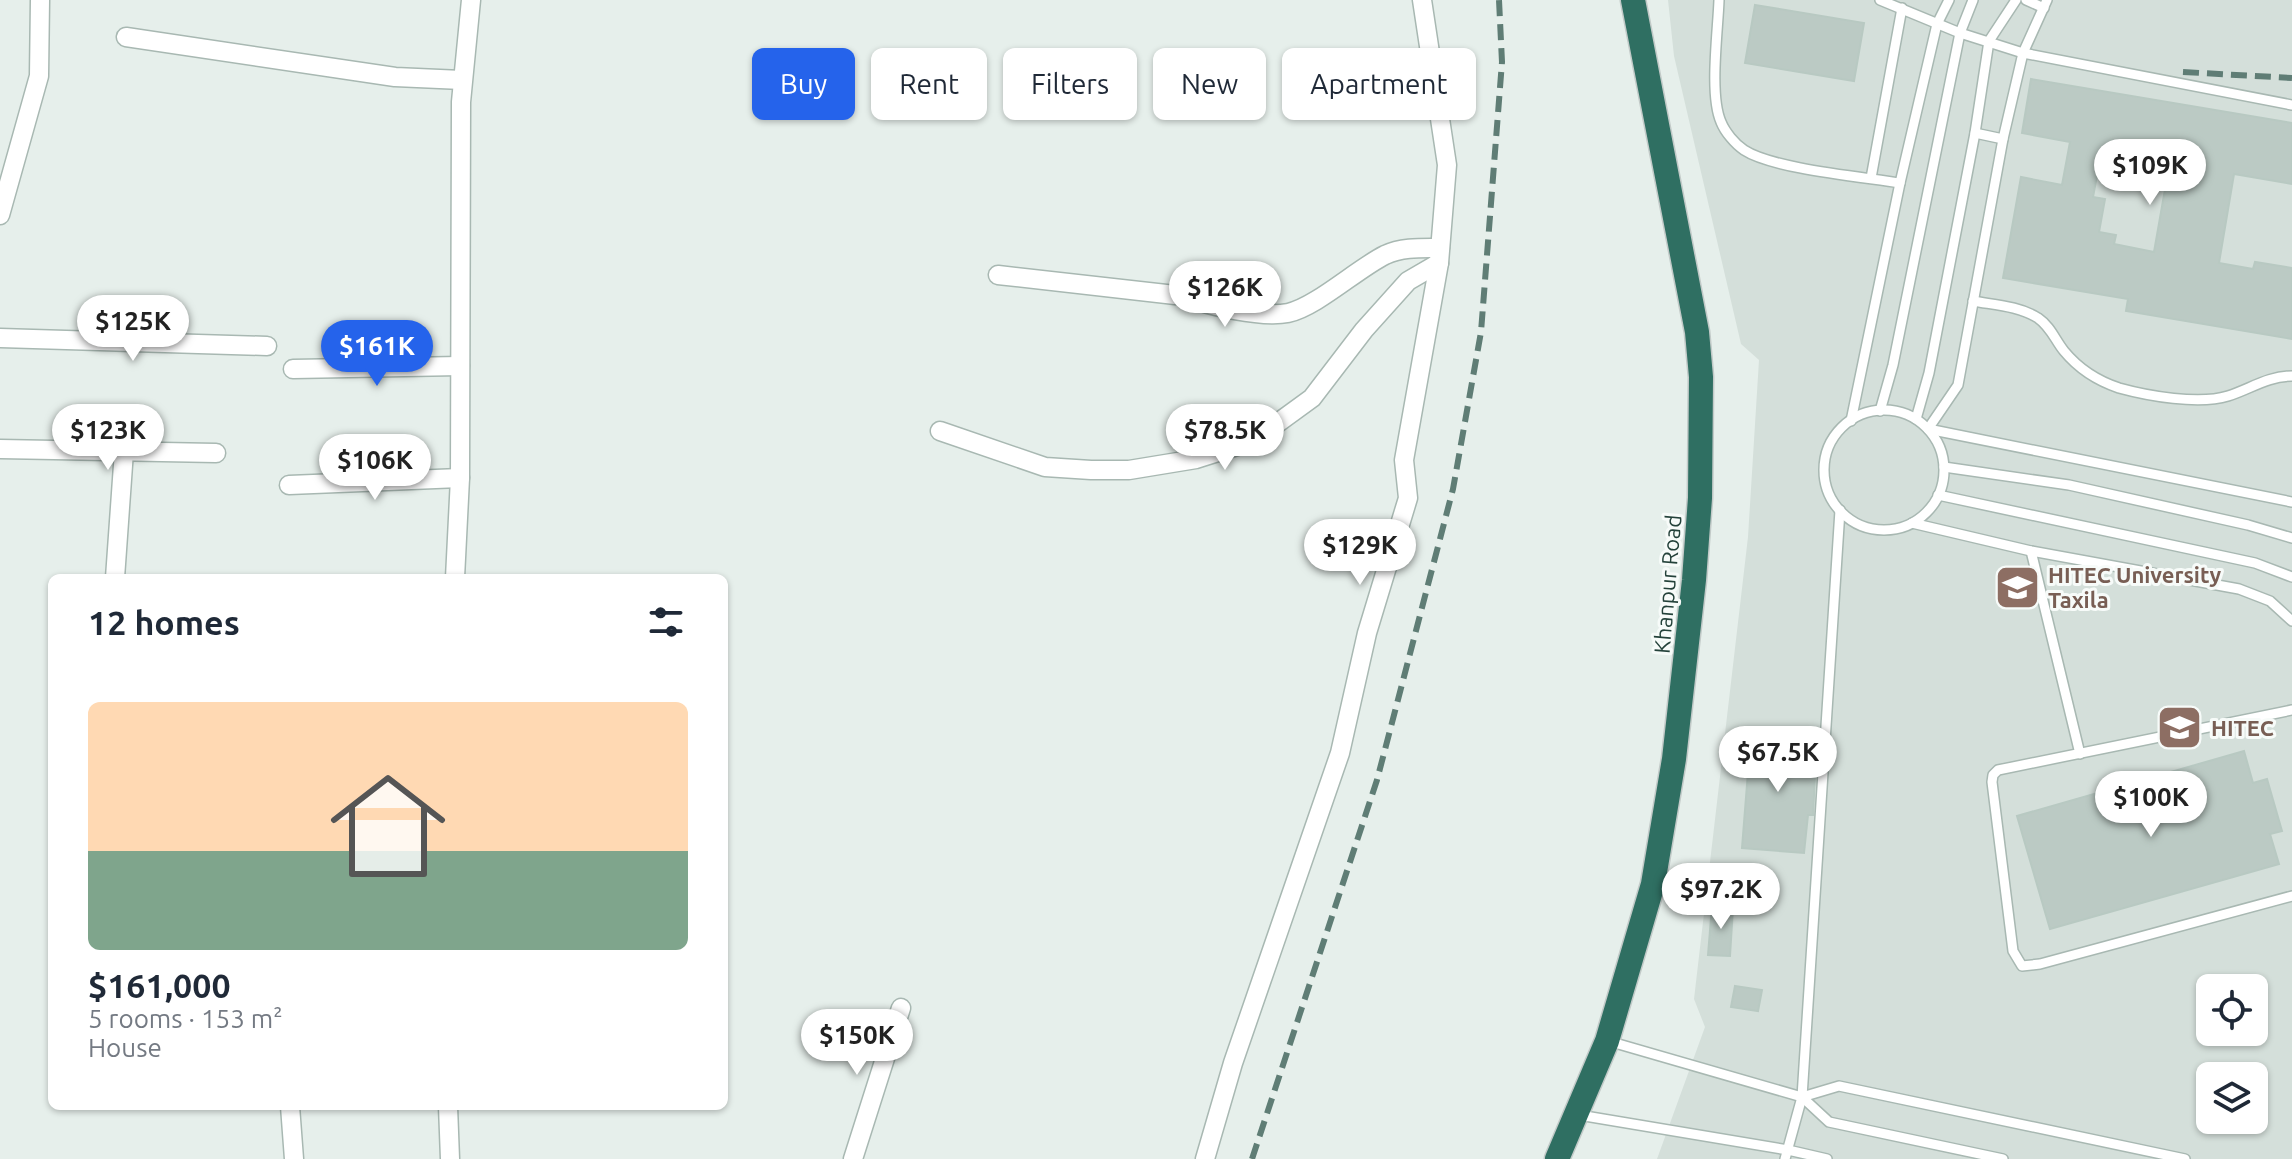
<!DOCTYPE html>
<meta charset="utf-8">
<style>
body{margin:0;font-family:Ubuntu,sans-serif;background:#f2f2f3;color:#1f2937;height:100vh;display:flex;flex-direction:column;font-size:30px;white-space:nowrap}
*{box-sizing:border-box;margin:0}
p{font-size:26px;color:#747a83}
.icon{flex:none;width:44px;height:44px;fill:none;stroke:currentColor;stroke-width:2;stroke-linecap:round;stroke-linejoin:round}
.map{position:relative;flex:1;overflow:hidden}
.drawer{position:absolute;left:48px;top:574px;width:680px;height:536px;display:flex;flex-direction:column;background:#fff;border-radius:12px;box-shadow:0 2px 6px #0004}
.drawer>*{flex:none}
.hud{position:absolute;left:752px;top:48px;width:760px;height:72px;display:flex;gap:16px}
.tools{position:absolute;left:2196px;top:974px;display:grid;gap:16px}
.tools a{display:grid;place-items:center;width:72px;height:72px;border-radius:12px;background:#fff;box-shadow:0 2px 6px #0004;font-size:40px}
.price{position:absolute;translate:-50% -68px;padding:0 18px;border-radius:28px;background:#fff;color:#222;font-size:26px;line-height:52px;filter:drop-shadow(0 2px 4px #0008)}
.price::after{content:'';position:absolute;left:50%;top:48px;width:24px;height:18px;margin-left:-12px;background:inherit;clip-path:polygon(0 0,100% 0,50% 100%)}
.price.on{background:#2563eb;color:#fff}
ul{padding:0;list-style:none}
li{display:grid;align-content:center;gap:16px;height:424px;padding:0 40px}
li span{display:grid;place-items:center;height:248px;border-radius:12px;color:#555}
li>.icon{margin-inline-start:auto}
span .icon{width:144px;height:144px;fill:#fffc;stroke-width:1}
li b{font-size:34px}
h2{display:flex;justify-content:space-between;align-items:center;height:96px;padding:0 40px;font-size:34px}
.pill{padding:0 28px;border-radius:12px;background:#fff;box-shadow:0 2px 6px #0004;font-size:28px;line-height:72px}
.pill.on{background:#2563eb;color:#fff}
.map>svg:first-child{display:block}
</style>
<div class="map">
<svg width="2292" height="1159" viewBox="0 0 2292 1159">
<rect width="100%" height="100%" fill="#e6efeb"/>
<path fill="#d4dfda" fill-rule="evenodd" d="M1668 0H2292V1159H1657L1705 1027 1694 999 1748 537 1759 360 1741 344 1674 56ZM2210 988H2254V1032H2210ZM2210 1076H2254V1120H2210Z"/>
<g fill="#bbcac4" stroke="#b8c9c2" stroke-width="2" fill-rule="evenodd">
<path d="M1755 5 1864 23 1854 81 1745 63Z"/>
<path d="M2031 79 2292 123V184L2234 174 2219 263 2253 269 2255 262 2292 268V339L2126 311 2128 299 2003 278 2021 177 2062 185 2070 142 2022 133ZM2102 149 2170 161 2154 252 2114 244 2116 235 2099 232 2105 199 2093 197Z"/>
<path d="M1751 734 1812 738 1809 775 1815 776 1813 815H1808L1804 853 1742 848Z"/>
<path d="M2244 751 2253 783 2267 779 2282 831 2270 834 2279 864 2050 929 2017 816Z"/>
<path d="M1712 906 1733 908 1730 956 1708 955Z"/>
<path d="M1735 986 1762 990 1758 1011 1731 1007Z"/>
</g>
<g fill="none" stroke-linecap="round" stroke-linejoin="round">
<defs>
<g id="lane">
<path d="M1719 0C1718 31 1709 95 1721 122 1725 132 1735 144 1744 150 1773 169 1863 177 1900 183"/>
<path d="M1880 0 1960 33 2023 53 2292 105"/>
<path d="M2026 0 2044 8"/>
<path d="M2047 0 2023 53 2003 139 1958 385 1928 429 2292 502"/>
<path d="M1975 133 2003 139"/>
<path d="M1871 178 1902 8"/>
<path d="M1973 301C1995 305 2019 306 2038 318 2051 327 2055 340 2064 351 2078 368 2098 381 2119 388 2148 396 2199 405 2228 396 2250 389 2268 376 2292 376"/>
<circle cx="1884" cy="470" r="60"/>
<path d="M1880 411 1893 365 1960 33 1973 0"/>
<path d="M1916 419 1929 373 1975 133 1989 41 2016 0"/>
<path d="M1851 421 1900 183 1937 24 1949 0"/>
<path d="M1944 467 2069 485 2248 525 2292 538"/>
<path d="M1938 495 2255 563 2292 577"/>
<path d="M1912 523 2031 551 2239 589 2270 601 2292 621"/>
<path d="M2031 551 2080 754"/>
<path d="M2292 710 1998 770 1993 775 1992 782 2013 951 2022 966 2040 964 2292 896"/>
<path d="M1608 1041 1802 1097 1829 1122 2003 1159"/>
<path d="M1802 1097 1839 1086 2185 1159"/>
<path d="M1579 1115 1788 1150 1827 1159"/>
<path d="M1785 1159 1802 1097 1840 510"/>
</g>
<g id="street">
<path d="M126 37 395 77 462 80"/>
<path d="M0 215 39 76 40 0"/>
<path d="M998 275 1184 296C1208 306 1262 318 1288 313 1316 307 1357 269 1385 255 1402 247 1421 248 1440 248"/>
<path d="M0 338 267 346"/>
<path d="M293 369 460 366"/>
<path d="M940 431 1045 467 1091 470H1129L1196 459 1253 441 1312 398 1364 330 1408 281 1439 263"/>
<path d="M0 449 216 453"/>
<path d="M289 485 460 478"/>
<path d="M115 578 124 451"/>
<path d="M455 578 460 478 461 102 471 0"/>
<path d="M290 1106 294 1159"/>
<path d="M448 1106 450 1159"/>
<path d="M853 1159 901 1008"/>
<path d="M1205 1159 1233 1063 1340 753 1367 633 1408 498 1404 460 1439 263 1447 165 1422 0"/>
</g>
<path id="highway" d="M1557 1159 1607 1041 1653 884 1674 759 1694 580 1700 498 1701 377 1697 332 1633 0"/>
</defs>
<use href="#lane" stroke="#a8b8b2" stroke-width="12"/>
<use href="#street" stroke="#a8b8b2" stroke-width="21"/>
<use href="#highway" stroke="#c2cac8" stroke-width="27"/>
<use href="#lane" stroke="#fff" stroke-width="9"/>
<use href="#street" stroke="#fff" stroke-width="18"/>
<use href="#highway" stroke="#2f6f62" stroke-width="24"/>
<g stroke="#5f7d75" stroke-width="6" stroke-dasharray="16 8" stroke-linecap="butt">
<path d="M2183 72 2292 78"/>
<path d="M1252 1159 1377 780 1453 489 1481 332 1502 62 1499 0"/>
</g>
</g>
<defs>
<symbol id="university-square" viewBox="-11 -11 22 22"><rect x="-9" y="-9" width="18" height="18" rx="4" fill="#8d6e63" stroke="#f7fbf9"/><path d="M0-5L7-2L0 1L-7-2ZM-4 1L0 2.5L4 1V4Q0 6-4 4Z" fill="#fff"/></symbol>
<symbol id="school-square" viewBox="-11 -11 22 22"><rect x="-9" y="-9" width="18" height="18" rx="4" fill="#8d6e63" stroke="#f7fbf9"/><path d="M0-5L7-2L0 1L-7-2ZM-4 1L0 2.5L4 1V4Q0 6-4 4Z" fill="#fff"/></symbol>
</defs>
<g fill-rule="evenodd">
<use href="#university-square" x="1992" y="562" width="51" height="51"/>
<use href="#school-square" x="2154" y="702" width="51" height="51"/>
</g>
<g text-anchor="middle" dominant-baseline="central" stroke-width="6" stroke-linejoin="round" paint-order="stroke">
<g font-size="22" font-weight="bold" fill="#785e54" stroke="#f7fbf9" text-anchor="start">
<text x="2048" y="574">HITEC University<tspan x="2048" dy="25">Taxila</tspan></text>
<text x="2211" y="727">HITEC</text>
</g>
<g font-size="22" fill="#24423a" stroke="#f7fbf9">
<text transform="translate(1667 584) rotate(-85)">Khanpur Road</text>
</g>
</g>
</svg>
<div class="tools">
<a><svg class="icon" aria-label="locate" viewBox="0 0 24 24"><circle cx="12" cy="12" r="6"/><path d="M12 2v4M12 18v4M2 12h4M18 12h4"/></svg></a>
<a><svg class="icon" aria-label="layers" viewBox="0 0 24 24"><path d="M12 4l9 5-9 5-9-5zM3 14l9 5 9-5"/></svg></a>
</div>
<b class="price" style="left:2150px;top:207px">$109K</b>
<b class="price" style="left:1225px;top:329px">$126K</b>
<b class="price" style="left:133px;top:363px">$125K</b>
<b class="price on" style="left:377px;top:388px">$161K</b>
<b class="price" style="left:108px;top:472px">$123K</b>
<b class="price" style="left:1225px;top:472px">$78.5K</b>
<b class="price" style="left:375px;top:502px">$106K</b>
<b class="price" style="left:1360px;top:587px">$129K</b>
<b class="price" style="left:1778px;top:794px">$67.5K</b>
<b class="price" style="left:2151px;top:839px">$100K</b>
<b class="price" style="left:1721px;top:931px">$97.2K</b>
<b class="price" style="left:857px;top:1077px">$150K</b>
<div class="hud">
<a class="pill on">Buy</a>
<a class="pill">Rent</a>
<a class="pill">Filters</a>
<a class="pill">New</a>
<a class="pill">Apartment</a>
</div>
<section class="drawer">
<h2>12 homes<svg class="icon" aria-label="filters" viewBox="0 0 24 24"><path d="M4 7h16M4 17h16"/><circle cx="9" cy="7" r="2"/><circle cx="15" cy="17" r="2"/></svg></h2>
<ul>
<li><span style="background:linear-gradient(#ffd9b3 60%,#7fa58c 0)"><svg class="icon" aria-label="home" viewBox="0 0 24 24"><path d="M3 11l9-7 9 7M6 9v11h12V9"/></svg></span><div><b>$161,000</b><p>5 rooms · 153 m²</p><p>House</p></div></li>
</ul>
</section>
</div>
